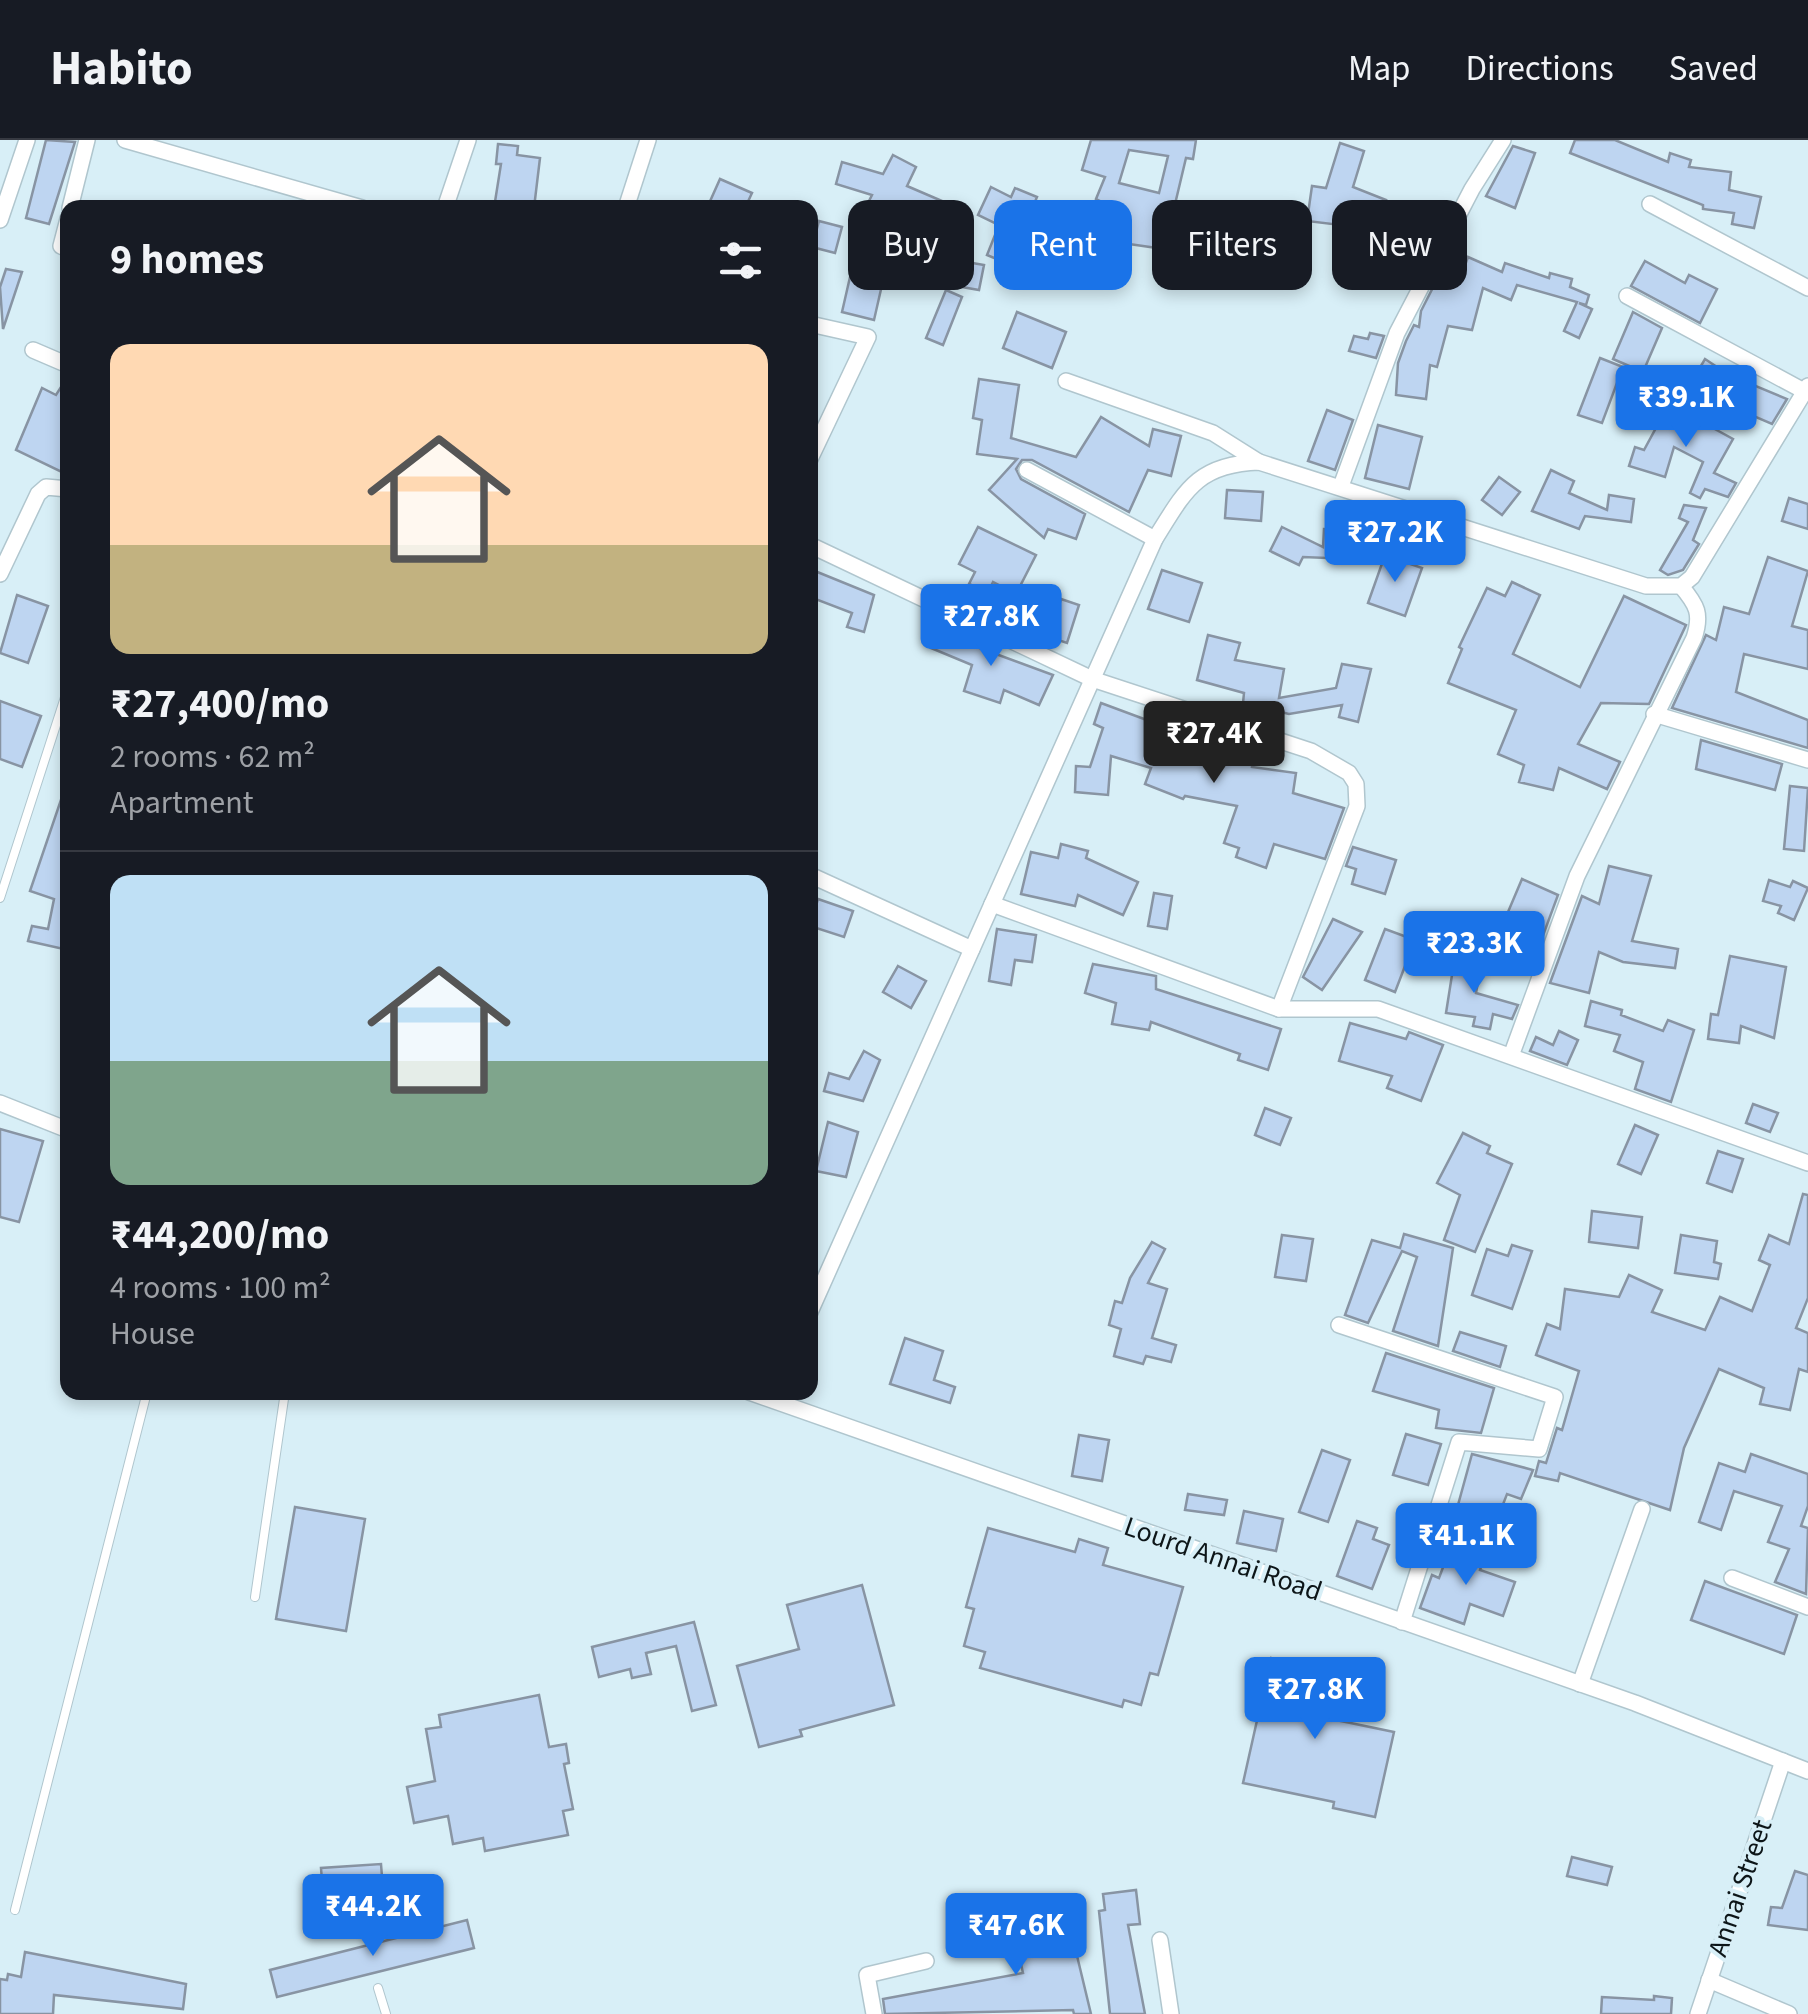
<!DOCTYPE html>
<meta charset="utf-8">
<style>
body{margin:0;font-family:"Source Sans 3",sans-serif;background:#242831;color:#f1f3f6;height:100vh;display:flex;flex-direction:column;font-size:38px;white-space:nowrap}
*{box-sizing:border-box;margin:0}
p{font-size:32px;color:#9ea1a6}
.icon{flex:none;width:55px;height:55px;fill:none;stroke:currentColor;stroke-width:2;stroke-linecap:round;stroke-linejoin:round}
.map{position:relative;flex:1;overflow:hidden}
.sheet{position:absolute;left:60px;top:60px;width:758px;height:1200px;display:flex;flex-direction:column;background:#171b24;border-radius:20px;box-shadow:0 5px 15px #0003}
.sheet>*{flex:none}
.hud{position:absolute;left:848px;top:60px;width:810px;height:90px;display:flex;gap:20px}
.price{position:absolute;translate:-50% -85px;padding:0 22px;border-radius:10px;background:#1a73e8;color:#fff;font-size:32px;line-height:65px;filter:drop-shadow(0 2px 5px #0008)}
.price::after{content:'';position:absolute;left:50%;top:60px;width:30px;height:22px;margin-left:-15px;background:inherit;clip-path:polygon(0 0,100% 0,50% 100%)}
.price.selected{background:#222;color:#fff}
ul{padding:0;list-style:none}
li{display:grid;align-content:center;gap:20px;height:530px;padding:0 50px}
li+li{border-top:2px solid #363941}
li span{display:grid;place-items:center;height:310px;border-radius:20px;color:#555}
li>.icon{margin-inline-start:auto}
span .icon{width:180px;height:180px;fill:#fffc;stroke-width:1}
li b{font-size:42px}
h2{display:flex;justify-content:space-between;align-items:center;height:120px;padding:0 50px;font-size:42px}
.tag{padding:0 35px;border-radius:20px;background:#171b24;box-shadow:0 5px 15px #0003;font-size:35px;line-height:90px}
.tag.selected{background:#1a73e8;color:#fff}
header{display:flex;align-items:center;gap:60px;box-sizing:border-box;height:140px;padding:0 50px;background:#171b24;border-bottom:2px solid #363941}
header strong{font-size:48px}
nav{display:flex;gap:55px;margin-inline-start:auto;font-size:35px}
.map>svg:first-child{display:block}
</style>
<header>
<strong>Habito</strong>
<nav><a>Map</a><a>Directions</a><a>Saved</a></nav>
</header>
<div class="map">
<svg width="1808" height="1874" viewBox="0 0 1808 1874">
<rect width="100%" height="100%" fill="#d8eff7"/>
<g fill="#bed5f1" stroke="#8894a3" stroke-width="2.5" fill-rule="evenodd">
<path d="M46 0 75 2 49 84 26 78Z"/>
<path d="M1091 0H1196L1193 19 1186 18 1171 81 1167 80 1164 109 1101 100 1106 64 1096 59 1105 37 1082 30ZM1129 10 1168 16 1159 53 1119 43Z"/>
<path d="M1575 0H1615L1668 22 1670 13 1691 20 1689 27 1731 32 1729 50 1761 57 1754 88 1732 84 1734 73 1703 69V65L1570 13Z"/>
<path d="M1340 3 1364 11 1353 47 1386 60 1373 89 1307 81 1312 46 1326 48Z"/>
<path d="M498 4 518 6 517 15 540 18 534 68H494L501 24H496Z"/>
<path d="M1513 6 1535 13 1515 68 1486 56Z"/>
<path d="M893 15 916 27 907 46 942 61 930 99 895 88 874 180 842 172 850 137 861 140 876 82 862 75 872 55 836 44 842 22 883 34Z"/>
<path d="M720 39 752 53 745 68H707Z"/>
<path d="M991 47 1011 57 1015 48 1037 57 1009 124 987 115 999 85 978 75Z"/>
<path d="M819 81 842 87 835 113 812 107Z"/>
<path d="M1367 93 1390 101 1374 142 1352 133Z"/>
<path d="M1468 117 1502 132 1505 123 1549 138 1550 133 1572 139 1570 147 1589 155 1586 165 1579 163 1592 169 1579 198 1564 191 1577 162 1517 145 1511 160 1483 148 1472 190 1448 186 1437 227 1430 225 1426 259 1396 255 1398 223 1406 201 1414 185 1419 187 1421 171 1447 120 1464 128Z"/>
<path d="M961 121 984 125 979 150 956 146Z"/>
<path d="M1645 121 1685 143 1689 135 1717 149 1700 183 1631 146Z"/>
<path d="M6 129 22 132 3 189 0 147Z"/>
<path d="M946 150 962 157 943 205 926 198Z"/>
<path d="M1017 172 1066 192 1052 228 1003 208Z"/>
<path d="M1633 172 1662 188 1643 232 1613 219Z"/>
<path d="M1370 193 1384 196 1376 218 1349 211 1354 196 1368 199Z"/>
<path d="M1600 218 1623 227 1602 283 1578 275Z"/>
<path d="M1705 219 1729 235 1787 259 1772 284 1688 248Z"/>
<path d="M68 236V335L16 310 42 248 56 255Z"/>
<path d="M979 239 1019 245 1011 298 1076 317 1101 277 1149 306 1153 289 1181 296 1171 336 1148 330 1129 372 1032 320H1022L1016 329 1021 339 1085 374 1076 399 1048 389 1044 398 989 350 1017 319 977 314 982 280 973 278Z"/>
<path d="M1669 264 1733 299 1714 333 1736 343 1728 357 1705 349 1700 358 1690 353 1703 322 1674 307 1665 337 1629 326 1635 307 1644 310Z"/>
<path d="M1327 270 1353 280 1335 330 1308 321Z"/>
<path d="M1378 285 1422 297 1409 349 1365 338Z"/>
<path d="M1551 330 1574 341 1569 353 1607 370 1609 355 1634 359 1631 382 1585 376 1579 389 1532 371Z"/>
<path d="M1499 337 1520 352 1502 375 1482 360Z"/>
<path d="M1227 350 1263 352 1261 381 1225 378Z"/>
<path d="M1789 358 1808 364V389L1782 381Z"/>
<path d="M1684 365 1706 368 1693 400 1699 404 1683 430 1668 435 1660 430 1688 382 1679 378Z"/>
<path d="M978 387 1036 415 1016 454 993 442 988 453 969 444 975 432 959 424Z"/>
<path d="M1282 387 1323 407 1324 389 1352 390V419L1303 417 1299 425 1270 411Z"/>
<path d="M1385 415 1422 428 1405 476 1368 463Z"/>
<path d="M1768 417 1808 431 1792 486 1808 490V529L1744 514 1736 552 1808 580V608L1672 568 1706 495 1716 500 1724 467 1749 474Z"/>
<path d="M810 429 874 455 864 492 847 487 852 473 810 457Z"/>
<path d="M1162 430 1202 443 1189 482 1148 469Z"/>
<path d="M1512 442 1540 455 1513 514 1580 547 1624 456 1686 485 1649 564 1601 563 1578 604 1620 622 1607 649 1559 628 1553 650 1519 642 1524 625 1498 614 1516 570 1448 543 1462 509 1459 507 1487 448 1505 456Z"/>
<path d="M17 455 48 466 28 523 0 513Z"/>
<path d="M1061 459 1079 465 1067 503 1049 497Z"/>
<path d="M943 480 970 494 966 503 1053 535 1039 565 1004 550 1000 563 964 551 972 525 931 508Z"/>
<path d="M1208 495 1240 503 1235 520 1284 529 1279 558 1336 548 1342 524 1371 529 1358 582 1339 577 1342 565 1289 574 1243 563 1244 553 1197 540Z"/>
<path d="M0 561 41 576 22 627 0 619Z"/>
<path d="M1101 563 1206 602 1203 609 1253 620 1252 627 1296 633 1293 653 1344 668 1325 719 1274 704 1266 728 1236 717 1239 708 1224 703 1237 666 1185 656 1183 659 1145 644 1151 628 1111 616 1108 655 1075 652 1076 626 1090 627 1103 588 1094 584Z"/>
<path d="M1701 600 1782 624 1775 650 1696 629Z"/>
<path d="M1790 646 1808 648 1804 711 1784 709Z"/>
<path d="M65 648H68V810L28 801 32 786 48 789 54 759 30 751Z"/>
<path d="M1061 704 1088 711 1086 718 1138 742 1123 775 1078 755 1075 766 1021 754 1031 712 1058 718Z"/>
<path d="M1353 707 1396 720 1385 754 1352 744 1356 729 1346 726Z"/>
<path d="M1609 726 1651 736 1632 801 1678 809 1675 828 1623 822 1599 812 1589 853 1550 843 1582 756 1599 764Z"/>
<path d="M1522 739 1558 755 1531 828 1502 817 1518 776 1508 772Z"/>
<path d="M1769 740 1790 747 1793 741 1808 748 1794 780 1778 773 1781 766 1763 761Z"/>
<path d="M1154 753 1172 756 1167 789 1148 786Z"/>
<path d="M818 759 853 771 844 797 810 786Z"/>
<path d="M1333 779 1362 792 1322 850 1303 837Z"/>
<path d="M997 789 1036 795 1032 822 1015 820 1011 845 989 841Z"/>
<path d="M1385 789 1415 800 1395 852 1365 840Z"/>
<path d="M1455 816 1482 821 1476 853 1518 865 1512 879 1493 874 1490 889 1473 886 1475 877 1446 873Z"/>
<path d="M1730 816 1786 827 1774 898 1741 886 1739 903 1708 899 1711 874 1718 875Z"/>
<path d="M1093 824 1156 836V849L1281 889 1268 930 1238 920 1240 914 1151 882 1149 890 1112 884 1116 863 1085 853Z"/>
<path d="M898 826 926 841 911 868 883 852Z"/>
<path d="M1591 861 1622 870 1621 875 1663 891 1668 880 1694 890 1671 962 1635 949 1643 922 1614 911 1620 895 1585 886Z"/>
<path d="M1350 883 1406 899 1409 892 1443 905 1421 961 1387 948 1392 936 1339 921Z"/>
<path d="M1559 891 1578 900 1567 925 1530 911 1536 897 1553 905Z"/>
<path d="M864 911 880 920 863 961 824 951 829 933 849 939Z"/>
<path d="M1753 964 1778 973 1770 992 1746 983Z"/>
<path d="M1265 968 1291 978 1280 1005 1255 995Z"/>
<path d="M828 982 858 992 846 1037 816 1031Z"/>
<path d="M1635 985 1658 995 1641 1034 1618 1024Z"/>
<path d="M0 989 43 1001 19 1082 0 1077Z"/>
<path d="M1463 993 1490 1006 1487 1013 1512 1024 1475 1112 1444 1100 1460 1055 1437 1043Z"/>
<path d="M1718 1011 1743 1019 1732 1052 1707 1043Z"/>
<path d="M1803 1054 1808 1055V1158L1796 1188 1808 1193V1232L1799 1229 1790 1270 1760 1264 1764 1248 1719 1229 1684 1308 1670 1370 1560 1333 1558 1341 1535 1336 1539 1321 1546 1323 1557 1288 1562 1290 1579 1231 1536 1215 1547 1184 1560 1189 1565 1149 1619 1157 1629 1135 1662 1150 1652 1172 1705 1190 1720 1157 1752 1171 1770 1125 1759 1120 1769 1095 1789 1104Z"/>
<path d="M1592 1071 1642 1077 1638 1108 1589 1102Z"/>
<path d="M1404 1094 1453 1108 1438 1206 1393 1191 1417 1117 1402 1111 1368 1183 1345 1175 1372 1100 1400 1108Z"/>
<path d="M1282 1095 1313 1099 1306 1141 1275 1137Z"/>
<path d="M1681 1095 1717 1101 1714 1122 1721 1124 1718 1139 1675 1133Z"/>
<path d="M1152 1102 1165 1109 1148 1143 1167 1149 1152 1198 1176 1205 1171 1222 1146 1216 1143 1224 1114 1216 1121 1189 1109 1185 1115 1161 1122 1163 1130 1138Z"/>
<path d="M1512 1105 1532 1111 1512 1169 1472 1155 1487 1109 1508 1116Z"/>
<path d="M1460 1192 1506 1206 1500 1227 1453 1211Z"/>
<path d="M905 1198 943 1211 934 1240 955 1247 950 1263 890 1244Z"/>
<path d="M1386 1213 1494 1248 1481 1293 1436 1288 1439 1270 1373 1251Z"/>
<path d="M1406 1294 1441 1304 1428 1345 1393 1335Z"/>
<path d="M1079 1295 1109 1300 1102 1341 1072 1336Z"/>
<path d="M1322 1310 1350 1320 1328 1382 1299 1372Z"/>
<path d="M1472 1314 1533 1330 1521 1359 1507 1354 1497 1380 1458 1365Z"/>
<path d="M1751 1314 1808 1334V1366L1801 1386 1808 1388 1806 1454 1775 1442 1789 1409 1768 1402 1782 1366 1734 1351 1721 1390 1699 1382 1719 1323 1745 1332Z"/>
<path d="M1188 1354 1227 1360 1224 1375 1185 1370Z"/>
<path d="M295 1367 365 1379 346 1491 276 1479Z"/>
<path d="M1244 1371 1283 1379 1276 1411 1237 1403Z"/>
<path d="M1357 1381 1377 1388 1373 1399 1389 1405 1372 1449 1337 1436Z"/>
<path d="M988 1388 1075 1412 1079 1399 1108 1408 1103 1425 1183 1447 1158 1535 1150 1533 1141 1565 1124 1560 1122 1567 980 1528 985 1512 964 1506 974 1469 966 1467Z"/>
<path d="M1451 1406 1484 1418 1480 1430 1515 1442 1503 1476 1470 1464 1464 1484 1420 1468 1432 1435 1439 1438Z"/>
<path d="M1705 1441 1797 1475 1784 1514 1691 1480Z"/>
<path d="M862 1445 894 1565 800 1590 802 1596 759 1607 737 1526 799 1509 787 1465Z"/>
<path d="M694 1482 716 1565 692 1571 676 1506 646 1513 651 1534 632 1538 630 1529 599 1537 592 1507Z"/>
<path d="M1271 1518 1346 1534 1336 1580 1394 1592 1375 1677 1333 1668 1334 1662 1243 1643Z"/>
<path d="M539 1555 549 1607 566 1604 569 1623 564 1624 573 1669 563 1671 568 1695 485 1711 483 1698 453 1704 448 1676 414 1683 407 1647 435 1641 426 1589 441 1587 439 1575Z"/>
<path d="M1572 1717 1612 1727 1607 1745 1567 1736Z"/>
<path d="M381 1724 384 1763 324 1767 321 1728Z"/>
<path d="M1795 1731 1808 1735V1790L1768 1785 1771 1767 1782 1768Z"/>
<path d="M1136 1750 1140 1784 1128 1785 1145 1874H1110L1099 1771 1105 1770 1103 1754Z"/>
<path d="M1066 1770 1091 1874H1074L1073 1870 885 1874 883 1859 1023 1833 1012 1783Z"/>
<path d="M467 1780 474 1808 277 1857 270 1830Z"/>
<path d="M25 1812 186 1844 183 1869 54 1855 53 1874H0V1839L7 1840 8 1834 21 1837Z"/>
<path d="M1654 1856 1672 1858 1671 1874H1601L1602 1857 1654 1860Z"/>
</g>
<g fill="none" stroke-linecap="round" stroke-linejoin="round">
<defs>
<g id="lane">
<path d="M0 758 68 548"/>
<path d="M255 1457 285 1252"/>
<path d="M15 1770 147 1252"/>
<path d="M378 1848 386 1874"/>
</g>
<g id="street">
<path d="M125 0 362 68"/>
<path d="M1650 64 1808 148"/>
<path d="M70 68 87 0"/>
<path d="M445 68 468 0"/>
<path d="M626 68 648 0"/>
<path d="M68 79 61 106 68 109"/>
<path d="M0 80 27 0"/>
<path d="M1627 156 1804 251"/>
<path d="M810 184 868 197 810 319"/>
<path d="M33 210 68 225"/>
<path d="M1066 241 1213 293 1259 322"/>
<path d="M1027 330 1155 399"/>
<path d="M1341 346 1397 193 1472 49 1503 0"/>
<path d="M810 405 1092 539 1311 611 1349 633 1356 644 1357 666 1279 869"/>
<path d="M0 434 38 354 46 347 68 349"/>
<path d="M1654 574 1808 620"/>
<path d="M810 735 972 809"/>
<path d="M992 764 1279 869H1378L1808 1023"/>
<path d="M1511 916 1577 736 1694 498C1702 474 1697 465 1681 446"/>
<path d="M0 963 68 990"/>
<path d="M810 1172 1155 399C1185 351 1197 324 1259 322L1646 446H1681L1692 437 1808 246"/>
<path d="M1339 1185 1555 1257 1539 1309 1459 1302 1402 1482"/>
<path d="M749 1252 1635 1563 1808 1631"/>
<path d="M1732 1438 1808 1467"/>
<path d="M1580 1544 1642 1369"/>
<path d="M1160 1800 1171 1874"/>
<path d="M1709 1840 1789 1874"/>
<path d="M874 1874 867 1835 926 1821"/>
<path d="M1698 1874 1783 1621"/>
</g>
</defs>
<use href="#lane" stroke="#b0c6ce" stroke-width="10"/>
<use href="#street" stroke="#b0c6ce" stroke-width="18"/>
<use href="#lane" stroke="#fff" stroke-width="8"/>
<use href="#street" stroke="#fff" stroke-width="15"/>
</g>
<g text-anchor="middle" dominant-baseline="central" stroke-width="8" stroke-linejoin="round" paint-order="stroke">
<g font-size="28" fill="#0d1518" stroke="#d8eff7">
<text transform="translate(1223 1419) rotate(19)">Lourd Annai Road</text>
<text transform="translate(1740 1748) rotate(-71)">Annai Street</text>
</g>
</g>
</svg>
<b class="price" style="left:1686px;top:310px">₹39.1K</b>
<b class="price" style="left:1395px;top:445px">₹27.2K</b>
<b class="price" style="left:991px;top:529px">₹27.8K</b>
<b class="price selected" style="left:1214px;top:646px">₹27.4K</b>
<b class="price" style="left:1474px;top:856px">₹23.3K</b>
<b class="price" style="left:1466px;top:1448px">₹41.1K</b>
<b class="price" style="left:1315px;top:1602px">₹27.8K</b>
<b class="price" style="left:373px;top:1819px">₹44.2K</b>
<b class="price" style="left:1016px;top:1838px">₹47.6K</b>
<div class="hud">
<a class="tag">Buy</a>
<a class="tag selected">Rent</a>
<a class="tag">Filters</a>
<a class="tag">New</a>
</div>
<section class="sheet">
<h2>9 homes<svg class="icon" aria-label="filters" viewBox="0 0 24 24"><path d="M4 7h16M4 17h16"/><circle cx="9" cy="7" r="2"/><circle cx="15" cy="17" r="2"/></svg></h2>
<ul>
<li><span style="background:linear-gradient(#ffd9b3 65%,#c2b280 0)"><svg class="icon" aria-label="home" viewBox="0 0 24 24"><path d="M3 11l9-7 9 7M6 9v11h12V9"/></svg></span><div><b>₹27,400/mo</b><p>2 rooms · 62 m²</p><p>Apartment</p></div></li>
<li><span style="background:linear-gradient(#bfe0f5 60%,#7fa58c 0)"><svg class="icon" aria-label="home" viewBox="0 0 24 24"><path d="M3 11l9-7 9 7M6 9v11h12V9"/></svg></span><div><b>₹44,200/mo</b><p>4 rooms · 100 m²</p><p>House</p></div></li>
</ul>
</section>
</div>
